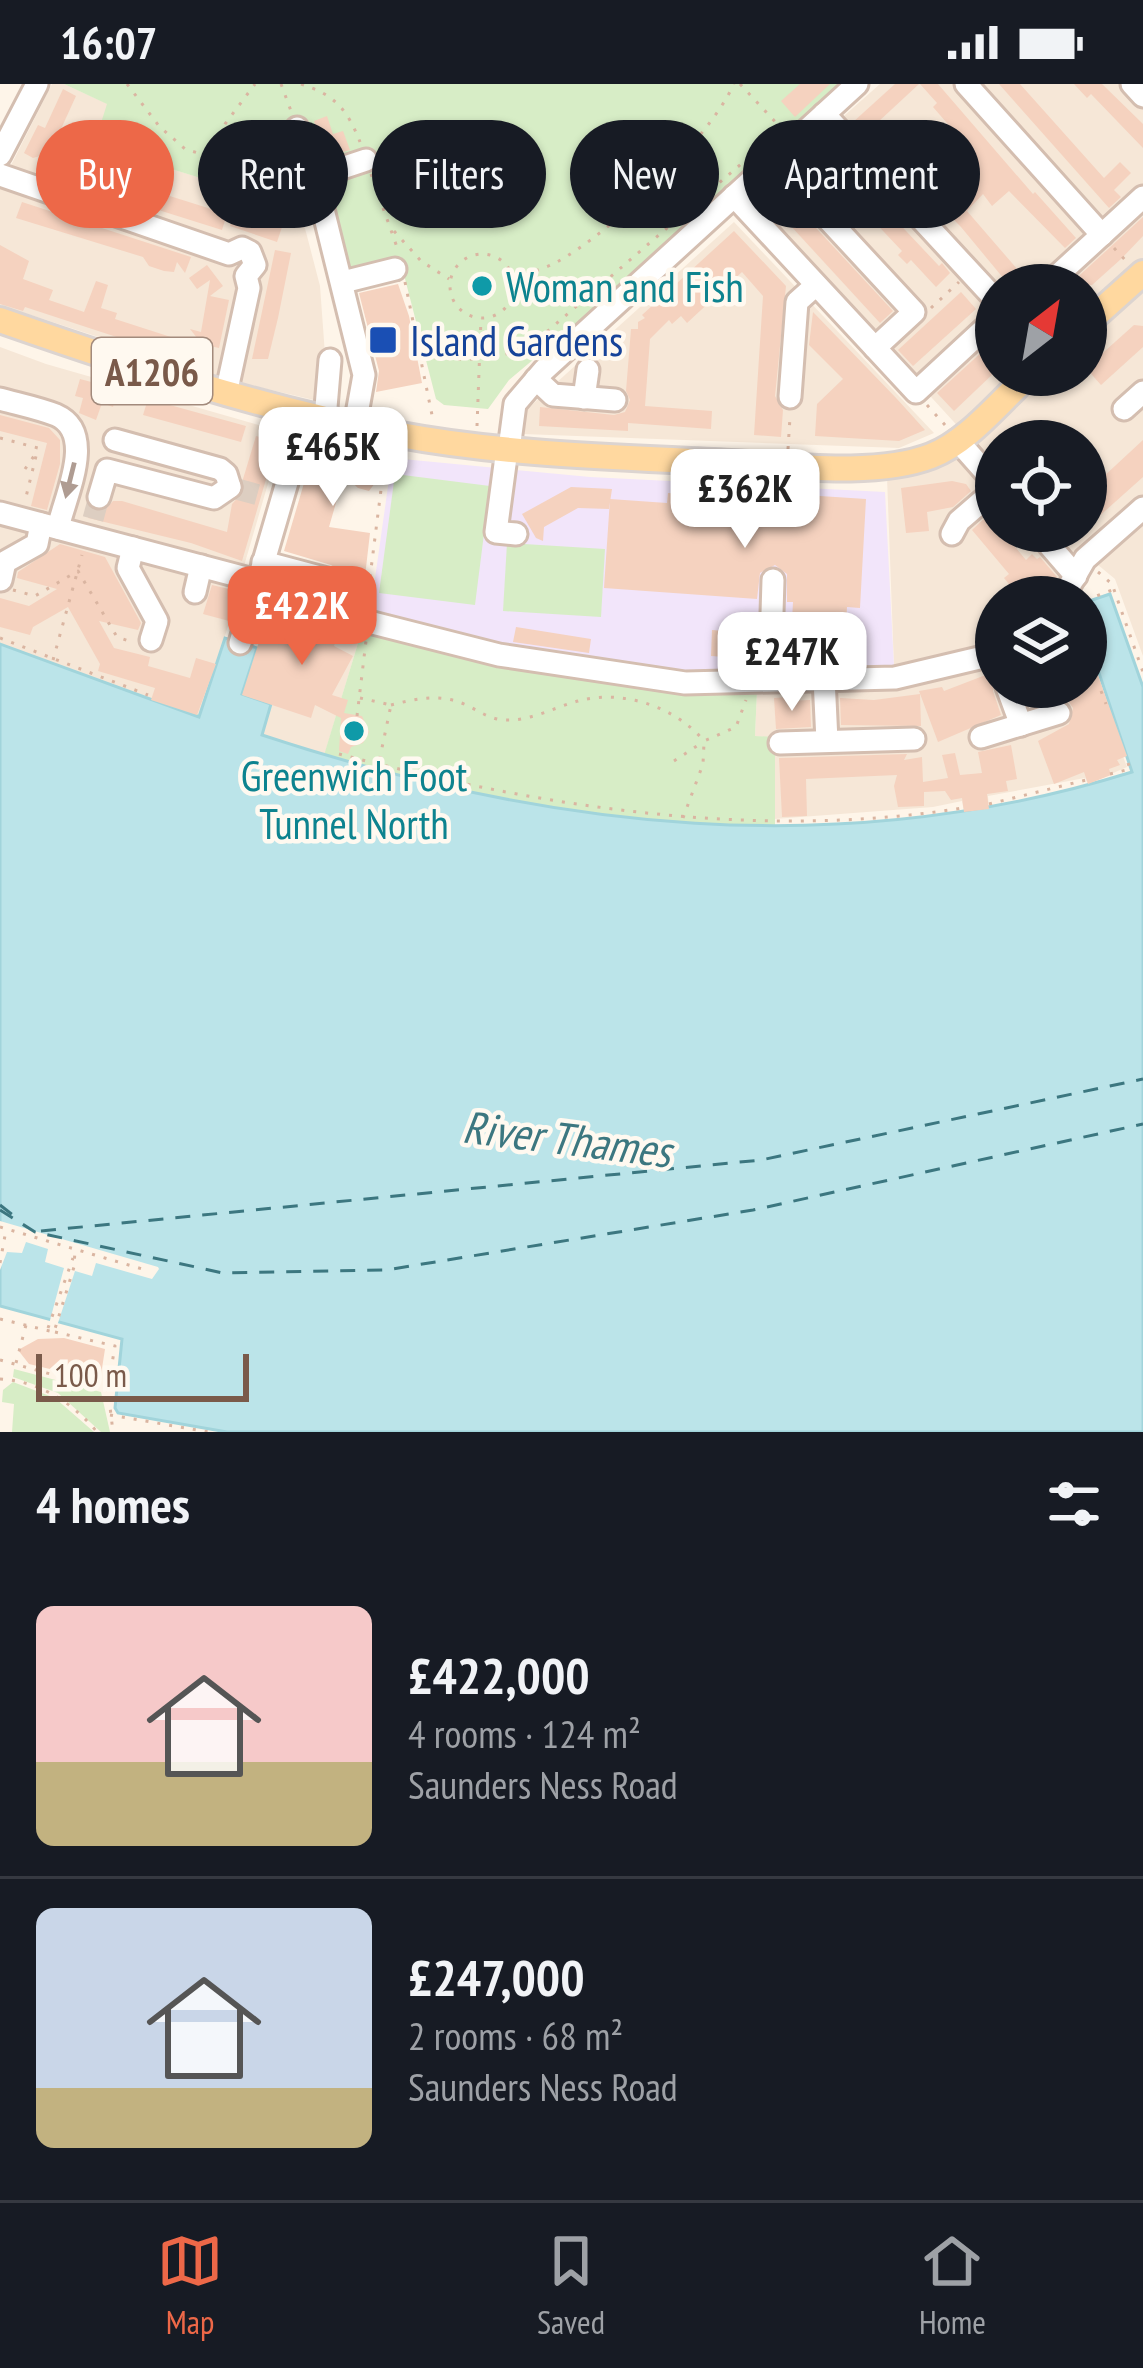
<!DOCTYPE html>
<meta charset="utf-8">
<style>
body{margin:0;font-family:"PT Sans Narrow",sans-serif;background:#20242c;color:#f1f3f6;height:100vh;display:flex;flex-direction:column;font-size:45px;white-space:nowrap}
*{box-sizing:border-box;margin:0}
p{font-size:39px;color:#9ea1a6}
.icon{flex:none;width:66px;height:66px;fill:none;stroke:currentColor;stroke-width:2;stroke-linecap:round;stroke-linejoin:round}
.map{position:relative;height:1348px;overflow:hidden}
.sheet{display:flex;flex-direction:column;background:#171b24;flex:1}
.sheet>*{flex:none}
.guide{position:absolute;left:36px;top:36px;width:1071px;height:108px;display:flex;gap:24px}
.needle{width:78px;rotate:31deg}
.controls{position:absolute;left:975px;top:180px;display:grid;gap:24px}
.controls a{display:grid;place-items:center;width:132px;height:132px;border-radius:50%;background:#171b24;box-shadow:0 3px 9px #0004;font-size:60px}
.scale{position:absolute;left:36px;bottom:30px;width:213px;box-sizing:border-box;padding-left:12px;border:6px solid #7a5a4a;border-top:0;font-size:33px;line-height:42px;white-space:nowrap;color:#7a5a4a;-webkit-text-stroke:9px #fff9f0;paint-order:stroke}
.price{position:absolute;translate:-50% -102px;padding:0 27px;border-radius:24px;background:#fff;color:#222;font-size:39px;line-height:78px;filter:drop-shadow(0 3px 6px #0008)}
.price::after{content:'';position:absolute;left:50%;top:72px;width:36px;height:27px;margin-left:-18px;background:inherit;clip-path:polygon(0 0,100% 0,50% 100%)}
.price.on{background:#ed6848;color:#fff}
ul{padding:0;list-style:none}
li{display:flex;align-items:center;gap:36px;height:300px;padding:0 36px}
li+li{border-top:3px solid #363941}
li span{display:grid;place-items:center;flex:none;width:336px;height:240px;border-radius:18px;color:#555}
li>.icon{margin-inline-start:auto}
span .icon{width:144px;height:144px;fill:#fffc;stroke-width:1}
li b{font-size:51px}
h2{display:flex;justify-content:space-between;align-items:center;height:144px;padding:0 36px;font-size:51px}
.pill{padding:0 42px;border-radius:54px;background:#171b24;box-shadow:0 3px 9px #0004;font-size:42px;line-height:108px}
.pill.on{background:#ed6848;color:#fff}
.status{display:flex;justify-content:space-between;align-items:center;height:84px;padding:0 60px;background:#171b24;direction:ltr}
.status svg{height:33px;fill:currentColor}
.dock{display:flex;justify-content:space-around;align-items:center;height:168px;border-top:3px solid #363941;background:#171b24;font-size:33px;color:#9ea1a6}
.dock a{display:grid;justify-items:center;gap:6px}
.dock .on{color:#ed6848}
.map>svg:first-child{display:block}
</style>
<div class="status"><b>16:07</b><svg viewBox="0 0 49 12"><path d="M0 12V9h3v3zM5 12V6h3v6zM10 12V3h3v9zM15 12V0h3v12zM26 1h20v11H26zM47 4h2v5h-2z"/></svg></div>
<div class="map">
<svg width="1143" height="1348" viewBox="0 0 1143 1348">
<rect width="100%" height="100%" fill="#fef5e9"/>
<g fill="#f6e7d7" fill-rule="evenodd">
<path d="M52 0H64L108 20 95 61 300 125 320 202 327 298 323 318 237 298 0 221V103Z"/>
<path d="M880 0H1143V572L1115 495 1080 466 1075 474 1051 447H1086V357H996V384L750 115ZM996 201H1086V291H996Z"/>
<path d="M734 138 934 349 899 364 523 350 524 328Z"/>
<path d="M0 263 46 280 283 348 244 482 0 420Z"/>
<path d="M954 365 996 414V447H1024L1067 497 1055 513H996L993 564 894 582 887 393 918 389Z"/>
<path d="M0 435 241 500 200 633 0 560Z"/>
<path d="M308 507 326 514 341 536 362 546 324 672 261 651Z"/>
<path d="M1086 564 1104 607 1099 609 1127 683 1088 700 1085 694 988 712 989 725 964 728 962 717 933 723 774 735 775 654 755 652 757 607 914 602 996 581V603H1086Z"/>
</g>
<path fill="#f2e5fa" d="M392 374 590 393 885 408 894 582 739 577 710 589 589 578 513 565 370 530Z"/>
<g fill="#d7edc6">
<path d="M64 0H840L597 222 509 296 488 325 444 321 436 315 403 187 337 201 318 116 300 125 94 61 107 20Z"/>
<path d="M395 390 490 402 475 521 379 509Z"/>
<path d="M507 459 605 465 601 533 503 527Z"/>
<path d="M362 546 524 586H557L757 607 755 652 775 653V744C897 742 1016 724 1132 688L1095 576 1143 603V761L434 758 0 560 89 595 324 671Z"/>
<path d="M14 1285 101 1308 110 1348H101L58 1309 13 1293Z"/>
<path d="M13 1298 55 1314 94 1348H12L14 1320 2 1318 3 1306Z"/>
</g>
<path fill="#bbe4e9" stroke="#a1d4db" stroke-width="3" d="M1110 510 1143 603V1348H227L118 1329 115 1324 122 1255 0 1222V560L199 633 225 554 257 564 242 610 271 620 262 651C550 746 839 779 1132 688L1086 550V518Z"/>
<path fill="#fef5e9" d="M0 1137 158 1183 159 1185 152 1195 96 1179 92 1192 75 1187 57 1242 49 1240 64 1184 45 1178 48 1165 26 1158 22 1169 7 1168 0 1186Z"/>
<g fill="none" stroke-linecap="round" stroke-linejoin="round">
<g stroke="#3c7780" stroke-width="3" stroke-dasharray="15 12" stroke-linecap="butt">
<path d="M0 1121 19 1136"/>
<path d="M0 1126 35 1148 223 1189 386 1186 753 1126 1143 1040"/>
<path d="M41 1147 761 1076 1143 995"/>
</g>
</g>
<g fill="#f5d2bf">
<path d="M800 0H830L795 33 781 17Z"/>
<path d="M895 0H919L864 51 852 39Z"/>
<path d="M920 0H938L1033 110 1035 108 1076 154 1065 164 1009 107 992 122 983 110 967 127 1031 201H1009L961 143 885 66 895 56 926 90 959 62 948 50 953 46 933 23 937 19Z"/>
<path d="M999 0H1020L1104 94 1120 78 1131 89 1114 106 1121 113 1109 124Z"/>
<path d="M1074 0H1102L1143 40V64L1091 10 1087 14Z"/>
<path d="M63 5 76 12 50 69 33 74 24 69 38 41 45 44Z"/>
<path d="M327 32 333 50 343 47 350 66 324 74 314 37Z"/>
<path d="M827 63 939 182 942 179 950 189 936 203 911 176 907 180 898 171 902 167 814 74Z"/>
<path d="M49 74 227 130 222 146 44 90Z"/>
<path d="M779 104 893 227 880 239 767 116Z"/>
<path d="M22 118 191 173 185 189 177 178 174 188 164 187 149 182 143 173 16 134Z"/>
<path d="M236 125 283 140 277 158 230 142Z"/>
<path d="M1143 133V152L1121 175 1092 201H1069Z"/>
<path d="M734 147 786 202 775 312 783 326 781 353 754 351 763 212 742 188 687 239 681 232 672 240 669 236 650 255 645 322 712 327 711 345 628 339V347L539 342 540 323 614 331 625 328 630 316 626 307 631 245H638V238L645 234 642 231Z"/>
<path d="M0 161 29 177 23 195 53 206 49 216 84 228 96 197 108 201 101 224 117 229 115 235 205 264 190 245 201 248 210 196 197 205 189 194 207 181 223 202 210 212 229 216 219 264 210 262 202 281 25 223 23 227 0 220Z"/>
<path d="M275 166 291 169 278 234 268 275H252Z"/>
<path d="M398 200 409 232 422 299 376 308 379 287 359 209Z"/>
<path d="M961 208 976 225 913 282 898 266Z"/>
<path d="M813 228 897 315 925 346 899 357 815 352 817 320 843 295 809 261Z"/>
<path d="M1134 241 1143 242V263L1101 301 1086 284Z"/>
<path d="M995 256 996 287 954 327 937 309Z"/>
<path d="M80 295 118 305 113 323 102 319 96 336 79 329 83 314 75 312Z"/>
<path d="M148 315 246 342 241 358 143 331Z"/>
<path d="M0 331 49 344 60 356V380L47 426 31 422 47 359 0 347Z"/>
<path d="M256 352 277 358 242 477 191 459 88 434 90 425 104 427 113 417H122L227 448 232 420 244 407 243 395Z"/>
<path d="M317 355 359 367 374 366 380 375 381 391 369 407 358 404 344 391 329 443 370 449 364 501 331 481 284 467Z"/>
<path d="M1143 356V393L1086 444V395L1095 387 1102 394Z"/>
<path d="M952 397 966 400 971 407 953 423 927 428 929 447 906 449 901 404Z"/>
<path d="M571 403 612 405 609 425 578 424 544 443 543 457 536 454 522 430Z"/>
<path d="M725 406 866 415 860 524 847 523 845 559 791 555 793 518H787V490L775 481 760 489 757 515 604 504 610 415 667 419 668 409 724 413Z"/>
<path d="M988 431 996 440V447H1002L1026 476 1032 470 1037 475 1040 473 1057 493 1047 513H1003L1013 505 1004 494 1009 490 972 446Z"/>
<path d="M60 460 105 473 141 539 138 546 99 537 114 564 150 573 148 582 190 594 196 574 216 580 197 631 151 616 155 604 98 587 100 580 68 523 33 543 30 551 0 543V514L29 522 57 505 17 494 18 488Z"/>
<path d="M212 501 237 507 229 537 203 530Z"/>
<path d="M290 501 308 507 300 534 339 547 334 562 353 572 332 611 348 616 344 629 362 632 369 648 363 659 351 663 348 670 339 667 341 634 315 621 311 634 242 611 267 533 271 534 276 519 283 521Z"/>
<path d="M516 543 591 555 589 569 513 558Z"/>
<path d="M712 546 755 549 754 575 711 572Z"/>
<path d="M1087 561 1127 672 1117 676 1120 681 1109 685 1111 691 1088 700 1084 688 1054 700 1038 657 1069 640 1073 624 1068 617 1055 614 1030 622 1023 603H1086Z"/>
<path d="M996 587 993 607 1001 631 938 658 919 607 942 603 944 607Z"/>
<path d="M920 610 921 642 841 641 840 614 874 616Z"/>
<path d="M787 613V617L810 616 811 643 776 645 774 614Z"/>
<path d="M1011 661 1017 695 1006 697 1008 707 987 710 989 725 964 728 962 714 951 716 945 707 924 708V722L898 723 894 702 897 691 806 695 807 732 782 733 779 674 907 670 904 676 922 673 923 698 948 694 942 671 955 669 960 691 982 689 978 668Z"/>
<path d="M64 1254 105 1265 100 1297 29 1280 18 1266 38 1255Z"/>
</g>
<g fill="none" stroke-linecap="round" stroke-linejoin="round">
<g stroke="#ddcec1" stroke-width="21" stroke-dasharray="21 10" stroke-linecap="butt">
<path d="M237 405 259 411"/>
<path d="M93 435 99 413"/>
</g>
<defs>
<g id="minor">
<path d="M966 0 1102 151"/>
<path d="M1132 0 1143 12"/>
<path d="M824 30 996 216"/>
<path d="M297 44 315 93"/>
<path d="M0 71 37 0"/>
<path d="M773 76 914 228 875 264"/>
<path d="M0 91 229 170 242 164 250 168 255 181 246 192 249 204 226 310"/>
<path d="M734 112 916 308 996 234"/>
<path d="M343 198 395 185"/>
<path d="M1047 201 1143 113"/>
<path d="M536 295 553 311 615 316"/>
<path d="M790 313 797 218 816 201"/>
<path d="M584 314 588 286"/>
<path d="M0 315C18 320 38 324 56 331 97 349 65 412 58 444"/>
<path d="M1124 325 1143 308"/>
<path d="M325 335 330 276"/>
<path d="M355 341 364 291 315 93 366 76"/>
<path d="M115 356 220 385 226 390 230 403"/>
<path d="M957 356 996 400"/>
<path d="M507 365 496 448 516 450"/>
<path d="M509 365 515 320 544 286 857 0"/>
<path d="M99 413 107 386 214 414 230 403"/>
<path d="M0 429 257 497"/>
<path d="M1037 447 1076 492"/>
<path d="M952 450 959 437 996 405"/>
<path d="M133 464 128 484 157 537 151 556"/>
<path d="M263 478 327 495 357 535 499 571 685 599 895 594 996 570"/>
<path d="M1 496 5 478 37 460 41 440"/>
<path d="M195 508 201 482"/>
<path d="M1063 513 1085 475 1143 424"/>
<path d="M240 559 307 330"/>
<path d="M824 594 827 657"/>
<path d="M770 595 773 496"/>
<path d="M1007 603 1021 641"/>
<path d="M981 653 1059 629"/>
<path d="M780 659 914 655"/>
</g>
<g id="major">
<path d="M0 236C129 281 260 324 395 350 505 371 619 373 731 379 790 382 876 393 931 372 968 358 1000 317 1029 291"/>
<path d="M1086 240 1143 189"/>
</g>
</defs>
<use href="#minor" stroke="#d4beb0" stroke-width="27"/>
<use href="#major" stroke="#dcd4d0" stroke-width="30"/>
<g stroke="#dab5a1" stroke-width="3" stroke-dasharray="3 9" stroke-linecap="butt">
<path d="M127 0 159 42 185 65 296 99"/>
<path d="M281 0 291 27"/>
<path d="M301 0C335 11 347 25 360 58"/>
<path d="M740 0 780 43"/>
<path d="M208 72 225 40 255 0"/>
<path d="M371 90 398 166"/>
<path d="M394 147 421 177 449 195"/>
<path d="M1114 164 1128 179"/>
<circle cx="482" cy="202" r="32"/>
<path d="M513 194C528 189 544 185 557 178 612 148 708 56 734 0"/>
<path d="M405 198 433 336"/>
<path d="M931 224 959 198"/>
<path d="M422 273C464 276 497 279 535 258L792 36"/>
<path d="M927 321 945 341"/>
<path d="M477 342 481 234"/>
<path d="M0 354 38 364 25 417"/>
<path d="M788 365 790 333"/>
<path d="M25 385 34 372"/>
<path d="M1098 488 1112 500 1143 588"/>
<path d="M13 506 35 512 78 487 117 553 132 558"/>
<path d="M1086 516 1112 506"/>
<path d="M367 517 386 366"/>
<path d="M0 554 148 611"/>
<path d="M53 576 82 471"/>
<path d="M1101 607 1106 620"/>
<path d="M360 614 391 621 379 678"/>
<path d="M391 621C415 615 439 609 464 620 478 626 490 636 506 636 531 637 555 623 578 617 621 605 675 622 704 657L736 643 746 616"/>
<path d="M357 632 366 557"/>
<path d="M339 670C542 723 755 757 963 724"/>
<path d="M674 677 703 658"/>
<path d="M1110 690 1130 685 1126 673"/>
<path d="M989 720 1086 696"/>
<path d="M683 734 703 680 704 659"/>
<path d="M0 1143 149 1187"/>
<path d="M0 1179 6 1146"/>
<path d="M0 1235 54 1248 74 1183 75 1166"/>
<path d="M48 1244 73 1174"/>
<path d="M55 1248 115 1262 108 1303"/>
<path d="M0 1276 108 1306 113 1348"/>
<path d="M16 1279 26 1241"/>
<path d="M0 1295C39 1297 72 1318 97 1348"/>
<path d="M110 1331 209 1348"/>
</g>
<use href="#minor" stroke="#fff" stroke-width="21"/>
<use href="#major" stroke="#ffd89f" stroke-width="24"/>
</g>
<defs><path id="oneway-solid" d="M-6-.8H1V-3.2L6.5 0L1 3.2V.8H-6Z" transform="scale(3)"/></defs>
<use fill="#af9c92" href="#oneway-solid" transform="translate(70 396) rotate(104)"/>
<g fill="#0f9aa8" stroke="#fff9f0" stroke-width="4.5">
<circle cx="482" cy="202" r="12"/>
<circle cx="354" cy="647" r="12"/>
</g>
<rect fill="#1a4fb4" stroke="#fff9f0" stroke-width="4.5" x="368" y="241" width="30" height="30" rx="6"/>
<g text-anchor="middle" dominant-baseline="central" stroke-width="9" stroke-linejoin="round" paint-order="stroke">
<rect fill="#fff9f0" stroke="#a28a7c" stroke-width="3" x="92" y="254" width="120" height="66" rx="9"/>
<g font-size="39" font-weight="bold" fill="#7a5a4a">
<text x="152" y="287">A1206</text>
</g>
<g font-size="42" fill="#0d838f" stroke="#fff9f0" text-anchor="start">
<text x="506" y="202">Woman and Fish</text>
<text x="354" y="691" text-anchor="middle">Greenwich Foot<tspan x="354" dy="48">Tunnel North</tspan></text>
</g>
<g font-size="42" fill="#164399" stroke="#fff9f0" text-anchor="start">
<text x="410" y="256">Island Gardens</text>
</g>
<g font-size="45" font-style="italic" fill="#3c7780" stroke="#fff9f0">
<text transform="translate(567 1054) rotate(7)">River Thames</text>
</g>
</g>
</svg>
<div class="controls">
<a><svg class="needle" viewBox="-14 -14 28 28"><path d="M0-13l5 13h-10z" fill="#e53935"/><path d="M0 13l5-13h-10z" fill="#9ea1a6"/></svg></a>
<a><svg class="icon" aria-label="locate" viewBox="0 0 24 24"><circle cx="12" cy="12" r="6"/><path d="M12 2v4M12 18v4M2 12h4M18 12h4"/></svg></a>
<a><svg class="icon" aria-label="layers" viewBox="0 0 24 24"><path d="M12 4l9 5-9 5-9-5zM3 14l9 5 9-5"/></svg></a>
</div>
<div class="scale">100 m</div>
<b class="price" style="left:333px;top:425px">£465K</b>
<b class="price" style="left:745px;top:467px">£362K</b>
<b class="price on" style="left:302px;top:584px">£422K</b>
<b class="price" style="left:792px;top:630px">£247K</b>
<div class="guide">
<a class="pill on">Buy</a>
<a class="pill">Rent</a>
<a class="pill">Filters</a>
<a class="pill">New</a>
<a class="pill">Apartment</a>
</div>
</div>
<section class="sheet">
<h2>4 homes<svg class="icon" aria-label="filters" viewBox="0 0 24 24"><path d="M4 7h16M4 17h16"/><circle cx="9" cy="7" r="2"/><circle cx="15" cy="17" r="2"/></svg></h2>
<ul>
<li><span style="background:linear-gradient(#f6c9c9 65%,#c2b280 0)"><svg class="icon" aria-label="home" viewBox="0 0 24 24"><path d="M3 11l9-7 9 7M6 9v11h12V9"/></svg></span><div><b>£422,000</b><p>4 rooms · 124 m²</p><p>Saunders Ness Road</p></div></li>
<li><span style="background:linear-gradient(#c9d6e8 75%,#c2b280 0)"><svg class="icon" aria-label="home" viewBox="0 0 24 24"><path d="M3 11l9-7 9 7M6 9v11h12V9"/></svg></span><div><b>£247,000</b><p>2 rooms · 68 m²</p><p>Saunders Ness Road</p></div></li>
</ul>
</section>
<nav class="dock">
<a class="on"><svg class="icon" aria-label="map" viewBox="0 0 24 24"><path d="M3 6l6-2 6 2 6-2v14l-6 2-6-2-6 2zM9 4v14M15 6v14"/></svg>Map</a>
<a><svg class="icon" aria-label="saved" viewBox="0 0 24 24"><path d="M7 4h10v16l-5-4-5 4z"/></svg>Saved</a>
<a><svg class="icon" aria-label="home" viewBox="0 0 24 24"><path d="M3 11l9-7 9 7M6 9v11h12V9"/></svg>Home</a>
</nav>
